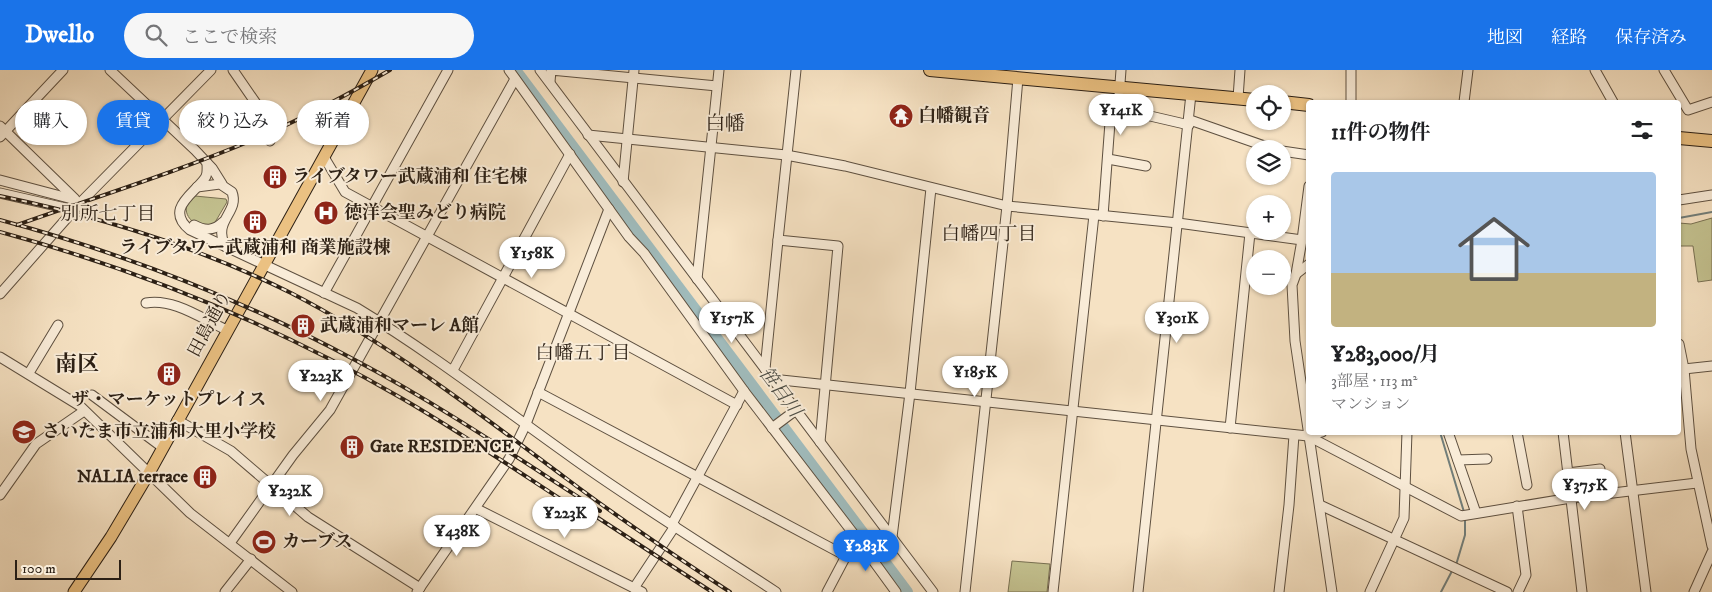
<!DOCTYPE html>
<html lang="ja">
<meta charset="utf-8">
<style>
body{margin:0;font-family:"IM FELL DW Pica","Noto Serif JP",serif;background:#f6f6f6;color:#202124;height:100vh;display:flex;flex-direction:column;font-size:19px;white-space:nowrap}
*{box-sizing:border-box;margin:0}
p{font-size:16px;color:#757577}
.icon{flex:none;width:28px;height:28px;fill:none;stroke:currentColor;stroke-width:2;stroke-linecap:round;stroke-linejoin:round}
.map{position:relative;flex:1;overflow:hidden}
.drawer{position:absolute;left:1306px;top:30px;width:375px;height:335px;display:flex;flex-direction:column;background:#fff;border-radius:5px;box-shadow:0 1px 4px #0004}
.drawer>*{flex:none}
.hud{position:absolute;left:15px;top:30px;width:475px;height:45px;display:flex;gap:10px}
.buttons{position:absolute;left:1246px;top:15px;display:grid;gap:10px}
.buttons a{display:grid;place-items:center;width:45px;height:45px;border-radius:50%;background:#fff;box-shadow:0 1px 4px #0004;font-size:25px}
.scale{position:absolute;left:15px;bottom:12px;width:106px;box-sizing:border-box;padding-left:5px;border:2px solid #2c2015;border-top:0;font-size:14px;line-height:18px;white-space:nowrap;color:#2c2015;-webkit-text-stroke:4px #f9ecd8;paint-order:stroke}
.price{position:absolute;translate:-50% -42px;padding:0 11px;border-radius:18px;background:#fff;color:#222;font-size:16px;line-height:32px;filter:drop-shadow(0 1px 2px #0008)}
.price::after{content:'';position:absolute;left:50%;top:30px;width:15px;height:11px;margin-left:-8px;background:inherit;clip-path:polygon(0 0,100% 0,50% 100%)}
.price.current{background:#1a73e8;color:#fff}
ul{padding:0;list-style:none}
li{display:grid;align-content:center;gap:10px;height:265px;padding:0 25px}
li+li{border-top:1px solid #e0e0e0}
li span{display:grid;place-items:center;height:155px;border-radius:5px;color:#555}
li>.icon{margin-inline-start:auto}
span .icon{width:90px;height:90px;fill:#fffc;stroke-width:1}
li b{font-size:21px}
h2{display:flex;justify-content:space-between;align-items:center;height:60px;padding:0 25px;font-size:21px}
.pill{padding:0 18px;border-radius:22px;background:#fff;box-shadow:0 1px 4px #0004;font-size:18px;line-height:45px}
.pill.current{background:#1a73e8;color:#fff}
header{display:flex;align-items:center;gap:30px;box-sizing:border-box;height:70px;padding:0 25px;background:#1a73e8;color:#fff}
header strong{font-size:24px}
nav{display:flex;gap:28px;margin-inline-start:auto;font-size:18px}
.search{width:350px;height:45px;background:#f6f6f6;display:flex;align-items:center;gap:12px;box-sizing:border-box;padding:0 18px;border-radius:28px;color:#757577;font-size:19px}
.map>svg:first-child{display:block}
</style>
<header>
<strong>Dwello</strong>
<div class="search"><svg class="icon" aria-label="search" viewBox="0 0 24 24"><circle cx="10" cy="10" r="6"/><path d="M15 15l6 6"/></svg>ここで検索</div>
<nav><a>地図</a><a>経路</a><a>保存済み</a></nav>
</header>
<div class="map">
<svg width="1712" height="522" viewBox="0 0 1712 522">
<rect width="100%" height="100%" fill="#f6e2c3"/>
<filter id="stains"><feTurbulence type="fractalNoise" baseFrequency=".004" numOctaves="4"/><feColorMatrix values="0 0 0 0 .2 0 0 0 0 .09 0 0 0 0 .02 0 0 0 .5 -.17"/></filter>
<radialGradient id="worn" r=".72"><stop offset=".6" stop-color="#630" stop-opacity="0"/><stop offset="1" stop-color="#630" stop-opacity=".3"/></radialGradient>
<g fill="#c3c18f" stroke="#787052">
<path d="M195 126 226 129 227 132 214 154C195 163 174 139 195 126Z"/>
<path d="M1712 148V210L1698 212 1693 176H1679V153L1691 154Z"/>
<path d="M1012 491 1050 494 1047 522H1008Z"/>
</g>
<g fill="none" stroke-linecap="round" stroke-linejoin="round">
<g stroke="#727e7a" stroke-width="2">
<path d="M1679 148 1712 142"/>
<path d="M1440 362 1464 442"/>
<path d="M1456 495 1465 465V449"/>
<path d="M1441 522 1452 501"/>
</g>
<path stroke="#a0bcbd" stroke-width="12" d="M515 0 907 522"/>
<defs>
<g id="minor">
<path d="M110 0 195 80 212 98 222 114"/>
<path d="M233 0 262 42 253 55 270 71"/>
<path d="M509 0 629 167 644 183 744 321 856 467 827 522"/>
<path d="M540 0 933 522"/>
<path d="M796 0 778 170 838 176 820 372"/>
<path d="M1351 0V32"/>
<path d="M1595 0 1613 32"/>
<path d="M1664 0 1688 40 1712 32"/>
<path d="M550 12 551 0 717 16"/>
<path d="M1238 28 1240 0"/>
<path d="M1464 32 1468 0"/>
<path d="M1118 40 1121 0"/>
<path d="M1190 50 1273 79"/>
<path d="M0 56 75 129"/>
<path d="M588 65 786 85 845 96 1007 136 1178 153 1302 170 1296 204 1292 215 1295 271 1332 522"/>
<path d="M0 67 63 0"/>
<path d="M1282 81 1309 85"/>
<path d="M324 87 345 122 737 335"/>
<path d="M1108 89 1146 96"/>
<path d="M207 93C207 98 208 104 205 108 194 124 164 139 190 160L357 238C433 284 502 338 574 389 640 436 709 478 776 522"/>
<path d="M0 110 72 129"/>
<path d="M623 112 634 0"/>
<path d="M197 117 220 114 232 122C240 143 211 151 226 177"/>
<path d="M0 123 74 140"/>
<path d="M1679 130 1712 125"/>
<path d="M1103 146 1111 39H1120L1189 55"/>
<path d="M194 155C205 161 214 161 223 152"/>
<path d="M1302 170 1309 116"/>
<path d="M1296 204 1309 194"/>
<path d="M697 209 719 0"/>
<path d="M324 223 448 0"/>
<path d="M0 224 82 131 211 0"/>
<path d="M146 233C174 228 202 249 227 260"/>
<path d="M1679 274 1684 299 1691 379 1712 476"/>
<path d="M0 287 80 336 190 443 292 522"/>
<path d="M765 299 778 170"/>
<path d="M1684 299 1712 296"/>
<path d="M453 300 570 84"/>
<path d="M29 303 58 255"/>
<path d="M772 309 1308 366 1461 446 1571 428 1697 413"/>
<path d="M538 322 846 486"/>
<path d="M92 325 162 377"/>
<path d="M177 350 231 381 308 447 420 518"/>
<path d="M772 358 796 340"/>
<path d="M1230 358 1250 163"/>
<path d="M1448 362 1476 443"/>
<path d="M1517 362 1527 415"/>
<path d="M1563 362 1582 522"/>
<path d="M1625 362 1646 522"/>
<path d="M1308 366 1322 362"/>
<path d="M1458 390 1487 389"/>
<path d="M1568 403 1600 399"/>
<path d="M0 425 36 374 84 341"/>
<path d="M1320 435 1507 522"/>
<path d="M1517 436 1526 505 1518 522"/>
<path d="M477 439 642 522"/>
<path d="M672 454 744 321"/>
<path d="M856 467 896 522"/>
<path d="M892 467 910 323 931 118"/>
<path d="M230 473 293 385 330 340 515 9"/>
<path d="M634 518 675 456"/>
<path d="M225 522 251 489"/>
<path d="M417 522 509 389 526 354 609 139"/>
<path d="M965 522 1007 136 1018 8"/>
<path d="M1053 522 1094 145"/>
<path d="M1138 522 1191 24"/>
<path d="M1279 522 1289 435 1294 365"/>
<path d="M1370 522 1404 448 1407 362"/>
<path d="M1694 522 1712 482"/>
</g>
<path id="major" d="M74 522 111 467 149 403 372 0"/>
<g id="highway">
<path d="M930 0 1255 30"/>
<path d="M1282 32 1309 35"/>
<path d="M1679 68 1712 71"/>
</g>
</defs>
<use href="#minor" stroke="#5e5040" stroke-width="11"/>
<use href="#major" stroke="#2c2015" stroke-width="13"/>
<use href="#highway" stroke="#2c2015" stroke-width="14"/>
<use href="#minor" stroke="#f9ecd8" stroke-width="9"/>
<use href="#major" stroke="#ebc182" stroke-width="11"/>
<use href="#highway" stroke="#ebc182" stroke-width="12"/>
<defs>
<g id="rail">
<path d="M0 126C101 147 199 177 291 223 390 274 478 343 567 409 620 449 675 486 730 522"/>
<path d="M0 150C123 183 243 230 355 290 440 335 519 389 600 441"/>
<path d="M17 155C96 127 177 102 255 69 302 49 347 25 390 0"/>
<path d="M0 162C140 200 277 256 403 329 468 367 531 410 594 451"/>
<path d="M589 442 712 522"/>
</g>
</defs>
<use href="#rail" stroke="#2c2015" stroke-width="4"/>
<use href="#rail" stroke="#f9ecd8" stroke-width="2" stroke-dasharray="5.5" stroke-linecap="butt"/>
</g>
<defs>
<symbol id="temple-disc" viewBox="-11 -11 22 22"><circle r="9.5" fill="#8f2418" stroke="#f9ecd8"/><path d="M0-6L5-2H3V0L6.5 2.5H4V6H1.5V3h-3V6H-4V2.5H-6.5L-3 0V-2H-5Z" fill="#fff"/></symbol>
<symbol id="building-disc" viewBox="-11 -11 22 22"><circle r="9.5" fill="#8f2418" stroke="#f9ecd8"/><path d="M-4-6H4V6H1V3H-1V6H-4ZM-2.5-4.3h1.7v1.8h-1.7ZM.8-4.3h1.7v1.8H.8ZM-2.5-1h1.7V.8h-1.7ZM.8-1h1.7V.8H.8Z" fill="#fff"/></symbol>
<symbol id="hospital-disc" viewBox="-11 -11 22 22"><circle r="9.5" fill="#8f2418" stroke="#f9ecd8"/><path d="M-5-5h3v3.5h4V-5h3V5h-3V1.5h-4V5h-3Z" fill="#fff"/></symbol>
<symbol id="school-disc" viewBox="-11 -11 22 22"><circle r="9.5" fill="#8f2418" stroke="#f9ecd8"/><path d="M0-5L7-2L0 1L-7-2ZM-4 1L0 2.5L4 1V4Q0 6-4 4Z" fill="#fff"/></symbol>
<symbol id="stadium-disc" viewBox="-11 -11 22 22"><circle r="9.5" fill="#8f2418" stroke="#f9ecd8"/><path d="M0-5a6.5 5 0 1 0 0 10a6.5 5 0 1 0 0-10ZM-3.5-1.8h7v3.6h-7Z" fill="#fff"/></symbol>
</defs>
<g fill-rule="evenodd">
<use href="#temple-disc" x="887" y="32" width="28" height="28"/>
<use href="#building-disc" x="261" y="93" width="28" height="28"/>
<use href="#hospital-disc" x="312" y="129" width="28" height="28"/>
<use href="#building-disc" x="241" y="138" width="28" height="28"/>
<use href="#building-disc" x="289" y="242" width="28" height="28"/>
<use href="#building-disc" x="155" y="290" width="28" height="28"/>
<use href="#school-disc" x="10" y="348" width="28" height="28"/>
<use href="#building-disc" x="338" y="363" width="28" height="28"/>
<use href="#building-disc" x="191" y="393" width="28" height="28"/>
<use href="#stadium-disc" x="250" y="458" width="28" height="28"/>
</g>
<g text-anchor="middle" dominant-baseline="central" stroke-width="4" stroke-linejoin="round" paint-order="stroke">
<g font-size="18" font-weight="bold" fill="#2c2015" stroke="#f9ecd8" text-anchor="start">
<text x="918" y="46">白幡観音</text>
<text x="292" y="107">ライブタワー武蔵浦和 住宅棟</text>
<text x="344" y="143">徳洋会聖みどり病院</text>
<text x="255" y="178" text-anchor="middle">ライブタワー武蔵浦和 商業施設棟</text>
<text x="320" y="256">武蔵浦和マーレ A館</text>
<text x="169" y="330" text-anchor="middle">ザ・マーケットプレイス</text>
<text x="42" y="362">さいたま市立浦和大里小学校</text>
<text x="370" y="377">Gate RESIDENCE</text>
<text x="188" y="407" text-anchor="end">NALIA terrace</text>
<text x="282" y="472">カーブス</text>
</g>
<g font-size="18" fill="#2c2015" stroke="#f9ecd8">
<text transform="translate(210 254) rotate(-62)">田島通り</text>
</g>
<g font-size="19" fill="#2c2015" stroke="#f9ecd8">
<text x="108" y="144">別所七丁目</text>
<text x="989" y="164">白幡四丁目</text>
<text x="583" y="283">白幡五丁目</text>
</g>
<g font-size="19" font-style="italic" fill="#4f4f47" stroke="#f9ecd8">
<text transform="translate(780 322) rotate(53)">笹目川</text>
</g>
<g font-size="20" fill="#2c2015" stroke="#f9ecd8">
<text x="725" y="54">白幡</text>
</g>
<g font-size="22" font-weight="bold" fill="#2c2015" stroke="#f9ecd8">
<text x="77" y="294">南区</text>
</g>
</g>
<rect width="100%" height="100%" filter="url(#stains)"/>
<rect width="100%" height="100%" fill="url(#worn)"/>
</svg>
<div class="buttons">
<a><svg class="icon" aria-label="locate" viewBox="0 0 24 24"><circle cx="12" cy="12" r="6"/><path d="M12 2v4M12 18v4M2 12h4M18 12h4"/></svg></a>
<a><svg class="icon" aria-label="layers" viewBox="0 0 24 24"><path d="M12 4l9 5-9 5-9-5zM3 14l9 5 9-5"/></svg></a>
<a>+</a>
<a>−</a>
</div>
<div class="scale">100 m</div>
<b class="price" style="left:1121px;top:66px">¥141K</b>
<b class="price" style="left:532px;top:209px">¥158K</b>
<b class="price" style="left:732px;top:274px">¥157K</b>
<b class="price" style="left:1177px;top:274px">¥301K</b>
<b class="price" style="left:975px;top:328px">¥185K</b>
<b class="price" style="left:321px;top:332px">¥223K</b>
<b class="price" style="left:1585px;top:441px">¥375K</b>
<b class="price" style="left:290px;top:447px">¥232K</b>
<b class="price" style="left:565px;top:469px">¥223K</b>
<b class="price" style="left:457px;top:487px">¥438K</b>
<b class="price current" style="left:866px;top:502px">¥283K</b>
<div class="hud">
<a class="pill">購入</a>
<a class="pill current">賃貸</a>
<a class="pill">絞り込み</a>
<a class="pill">新着</a>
</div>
<section class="drawer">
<h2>11件の物件<svg class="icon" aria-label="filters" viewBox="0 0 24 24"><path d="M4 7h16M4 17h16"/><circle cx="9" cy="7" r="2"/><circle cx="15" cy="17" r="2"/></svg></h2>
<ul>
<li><span style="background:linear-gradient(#a9c7e8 65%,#c2b280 0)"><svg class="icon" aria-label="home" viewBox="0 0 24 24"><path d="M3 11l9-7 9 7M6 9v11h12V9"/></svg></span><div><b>¥283,000/月</b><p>3部屋 · 113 m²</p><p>マンション</p></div></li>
</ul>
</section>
</div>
